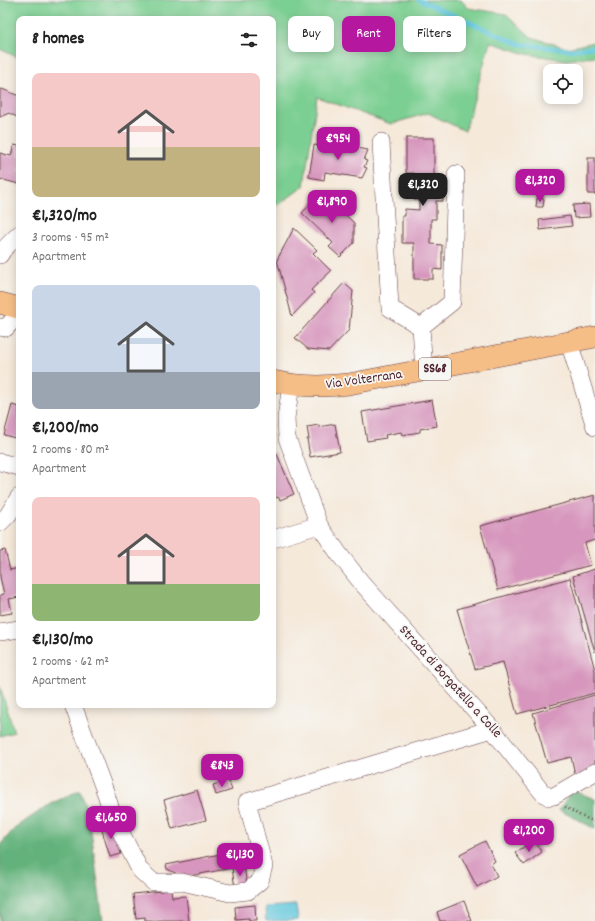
<!DOCTYPE html>
<meta charset="utf-8">
<style>
body{margin:0;font-family:Dekko,sans-serif;background:#f6f6f6;color:#222;height:100vh;display:flex;flex-direction:column;font-size:15px;white-space:nowrap}
*{box-sizing:border-box;margin:0}
p{font-size:13px;color:#767676}
.icon{flex:none;width:22px;height:22px;fill:none;stroke:currentColor;stroke-width:2;stroke-linecap:round;stroke-linejoin:round}
.map{position:relative;flex:1;overflow:hidden}
.sheet{position:absolute;left:16px;top:16px;width:260px;height:692px;display:flex;flex-direction:column;background:#fff;border-radius:8px;box-shadow:0 2px 10px #0003}
.sheet>*{flex:none}
.hud{position:absolute;left:288px;top:16px;width:247px;height:36px;display:flex;gap:8px}
.fabs{position:absolute;left:543px;top:64px;display:grid;gap:8px}
.fabs a{display:grid;place-items:center;width:40px;height:40px;border-radius:8px;background:#fff;box-shadow:0 2px 10px #0003;font-size:20px}
.price{position:absolute;translate:-50% -34px;padding:0 9px;border-radius:8px;background:#b5179e;color:#fff;font-size:13px;line-height:26px;filter:drop-shadow(0 1px 2px #0008)}
.price::after{content:'';position:absolute;left:50%;top:24px;width:12px;height:9px;margin-left:-6px;background:inherit;clip-path:polygon(0 0,100% 0,50% 100%)}
.price.on{background:#222;color:#fff}
ul{padding:0;list-style:none}
li{display:grid;align-content:center;gap:8px;height:212px;padding:0 16px}
li span{display:grid;place-items:center;height:124px;border-radius:8px;color:#555}
li>.icon{margin-inline-start:auto}
span .icon{width:72px;height:72px;fill:#fffc;stroke-width:1}
li b{font-size:17px}
h2{display:flex;justify-content:space-between;align-items:center;height:48px;padding:0 16px;font-size:17px}
.chip{padding:0 14px;border-radius:8px;background:#fff;box-shadow:0 2px 10px #0003;font-size:14px;line-height:36px}
.chip.on{background:#b5179e;color:#fff}
.map>svg:first-child{display:block}
</style>
<div class="map">
<svg width="595" height="921" viewBox="0 0 595 921">
<rect width="100%" height="100%" fill="#f6f6f2"/>
<filter id="ink" filterUnits="userSpaceOnUse"><feTurbulence type="fractalNoise" baseFrequency=".025" numOctaves="2"/><feDisplacementMap in="SourceGraphic" scale="8" xChannelSelector="R" yChannelSelector="G"/><feConvolveMatrix kernelMatrix="1 2 1 2 8 2 1 2 1" color-interpolation-filters="sRGB"/></filter>
<filter id="wash" filterUnits="userSpaceOnUse"><feTurbulence type="fractalNoise" baseFrequency=".012" numOctaves="4" result="noise"/><feDisplacementMap in="SourceGraphic" scale="16" xChannelSelector="R" yChannelSelector="G"/><feGaussianBlur stdDeviation="0.9" result="paint"/><feColorMatrix in="noise" values="0 0 0 0 0 0 0 0 0 0 0 0 0 0 0 0 0 1.4 0 .05"/><feComposite in="paint" operator="in"/></filter>
<g filter="url(#wash)">
<rect width="100%" height="100%" fill="#f5e9da"/>
<g fill="#7bcf92" stroke="#62775e">
<path d="M0 0H461L468 8 506 14 531 37 567 48 595 42V56L567 60 526 54 490 42 465 131 428 113 391 124 317 97 304 186 273 209V19H19V58L0 49Z"/>
<path d="M0 686 14 732 0 736Z"/>
</g>
<g fill="#64b27c" stroke="#576854">
<path d="M80 790 89 816 103 921H0V845L15 828 50 804Z"/>
<path d="M572 790 595 799V829L559 810Z"/>
</g>
<path fill="#60c7dd" stroke="#557384" d="M296 905 298 920 266 921 265 907Z"/>
<g fill="none" stroke-linecap="round" stroke-linejoin="round">
<path stroke="#60c7dd" stroke-width="4.5" d="M419 0 519 44 570 50 595 47"/>
</g>
<g id="blocks">
<g fill="#d796bd">
<path d="M2 89 19 96V118L9 113 0 117V90Z"/>
<path d="M406 138H434V176H443V201H436V219H431V244L442 245V270L433 269V279H414V243H402V216H405V209L419 210V200H414V173H406Z"/>
<path d="M326 143 368 150 364 160 367 161 364 167 367 168 362 178 325 172 324 180 309 177 314 145 325 147Z"/>
<path d="M14 145 19 146V184L0 179V153L11 156Z"/>
<rect x="588" y="158" width="7" height="36"/>
<path d="M319 195 329 205 332 202 354 223V243L340 257 329 247 333 243 302 213Z"/>
<path d="M537 198 544 199 543 207H536Z"/>
<path d="M589 204 590 217 574 218 573 205Z"/>
<path d="M570 216 572 226 540 230 539 220Z"/>
<path d="M294 228 317 250 313 253 331 271 311 290 314 293 292 316 277 260Z"/>
<path d="M344 283 353 291 349 330 329 351 308 349 295 338Z"/>
<path d="M432 400 437 426 420 429V432L402 435 401 432 385 435 386 438 367 441 362 412Z"/>
<path d="M12 405 19 407V439L4 435Z"/>
<path d="M335 424 340 452 310 457 307 439H309L307 427 319 425V427Z"/>
<path d="M276 452 294 494 280 500 278 497 273 499V453Z"/>
<path d="M595 495V540L585 543 591 565 498 590 480 526Z"/>
<path d="M5 550 10 570 19 568V597L9 599 12 613 0 615V595L4 594 0 577V551Z"/>
<path d="M595 569V652L573 576Z"/>
<path d="M570 578 595 670V693L517 714 503 662 475 669 457 609Z"/>
<path d="M595 695V766L576 778 571 757 547 763 533 713Z"/>
<path d="M228 780 232 790 216 795 213 785Z"/>
<path d="M197 790 206 820 172 829 164 800Z"/>
<path d="M112 824 121 854 110 857 101 827Z"/>
<path d="M534 840 542 852 524 865 515 853Z"/>
<path d="M485 841 495 861 491 864 497 876 477 887 460 854Z"/>
<path d="M251 846 253 854 241 857 239 848Z"/>
<path d="M230 852 232 868 184 877 167 869 166 865Z"/>
<path d="M244 866 247 886 235 888 232 868Z"/>
<path d="M171 890 172 897 186 896 189 921H145V918L136 919 133 894Z"/>
<path d="M464 901 472 921H440L437 912Z"/>
<path d="M255 905 256 921H249V919L236 920 235 907Z"/>
</g>
</g>
</g>
<g filter="url(#ink)">
<use href="#blocks" fill-opacity="0" stroke="#643d45" stroke-width="1"/>
<g fill="none" stroke-linecap="round" stroke-linejoin="round">
<defs>
<g id="minor">
<path d="M381 142 390 308 421 327 452 302 456 174"/>
<path d="M0 255 3 250 19 234"/>
<path d="M0 327 6 328 19 313"/>
<path d="M421 327 424 371"/>
<path d="M569 342 595 427"/>
<path d="M0 462 19 467"/>
<path d="M0 523 8 515 19 497"/>
<path d="M319 525 339 554 361 582 492 729 542 792 549 797 554 796 595 772"/>
<path d="M273 539 319 525 287 438 286 418 291 385"/>
<path d="M0 632 19 629"/>
<path d="M73 705 106 794 114 819 140 870 153 882H182L230 893 248 891 260 881 264 866 247 802 492 729"/>
</g>
<g id="major">
<path d="M0 303 19 308"/>
<path d="M273 381C298 387 323 387 349 384L595 337"/>
</g>
</defs>
<use href="#minor" stroke="#643d45" stroke-width="18"/>
<use href="#major" stroke="#643d45" stroke-width="22"/>
<path stroke="#643d45" stroke-width="2.5" stroke-dasharray="1 3" stroke-linecap="butt" d="M565 807 581 816 595 822"/>
<use href="#minor" stroke="#fff" stroke-width="17"/>
<use href="#major" stroke="#f6be87" stroke-width="21"/>
</g>
</g>
<g text-anchor="middle" dominant-baseline="central" stroke-width="3.5" stroke-linejoin="round" paint-order="stroke">
<rect fill="#f6f6f2" stroke="#7e6067" stroke-width="1" x="419" y="358" width="32" height="22" rx="3"/>
<g font-size="13" font-weight="bold" fill="#4a1f2b">
<text x="435" y="369">SS68</text>
</g>
<g font-size="14" fill="#4a1f2b" stroke="#f6f6f2">
<text transform="translate(364 380) rotate(-8)">Via Volterrana</text>
<text transform="translate(450 682) rotate(48)">Strada di Borgatello a Colle</text>
</g>
</g>
</svg>
<div class="fabs">
<a><svg class="icon" aria-label="locate" viewBox="0 0 24 24"><circle cx="12" cy="12" r="6"/><path d="M12 2v4M12 18v4M2 12h4M18 12h4"/></svg></a>
</div>
<b class="price" style="left:338px;top:161px">€954</b>
<b class="price" style="left:540px;top:203px">€1,320</b>
<b class="price on" style="left:423px;top:207px">€1,320</b>
<b class="price" style="left:332px;top:224px">€1,890</b>
<b class="price" style="left:222px;top:788px">€843</b>
<b class="price" style="left:111px;top:840px">€1,650</b>
<b class="price" style="left:529px;top:853px">€1,200</b>
<b class="price" style="left:240px;top:877px">€1,130</b>
<div class="hud">
<a class="chip">Buy</a>
<a class="chip on">Rent</a>
<a class="chip">Filters</a>
</div>
<section class="sheet">
<h2>8 homes<svg class="icon" aria-label="filters" viewBox="0 0 24 24"><path d="M4 7h16M4 17h16"/><circle cx="9" cy="7" r="2"/><circle cx="15" cy="17" r="2"/></svg></h2>
<ul>
<li><span style="background:linear-gradient(#f6c9c9 60%,#c2b280 0)"><svg class="icon" aria-label="home" viewBox="0 0 24 24"><path d="M3 11l9-7 9 7M6 9v11h12V9"/></svg></span><div><b>€1,320/mo</b><p>3 rooms · 95 m²</p><p>Apartment</p></div></li>
<li><span style="background:linear-gradient(#c9d6e8 70%,#9aa5b1 0)"><svg class="icon" aria-label="home" viewBox="0 0 24 24"><path d="M3 11l9-7 9 7M6 9v11h12V9"/></svg></span><div><b>€1,200/mo</b><p>2 rooms · 80 m²</p><p>Apartment</p></div></li>
<li><span style="background:linear-gradient(#f6c9c9 70%,#8fb573 0)"><svg class="icon" aria-label="home" viewBox="0 0 24 24"><path d="M3 11l9-7 9 7M6 9v11h12V9"/></svg></span><div><b>€1,130/mo</b><p>2 rooms · 62 m²</p><p>Apartment</p></div></li>
</ul>
</section>
</div>
